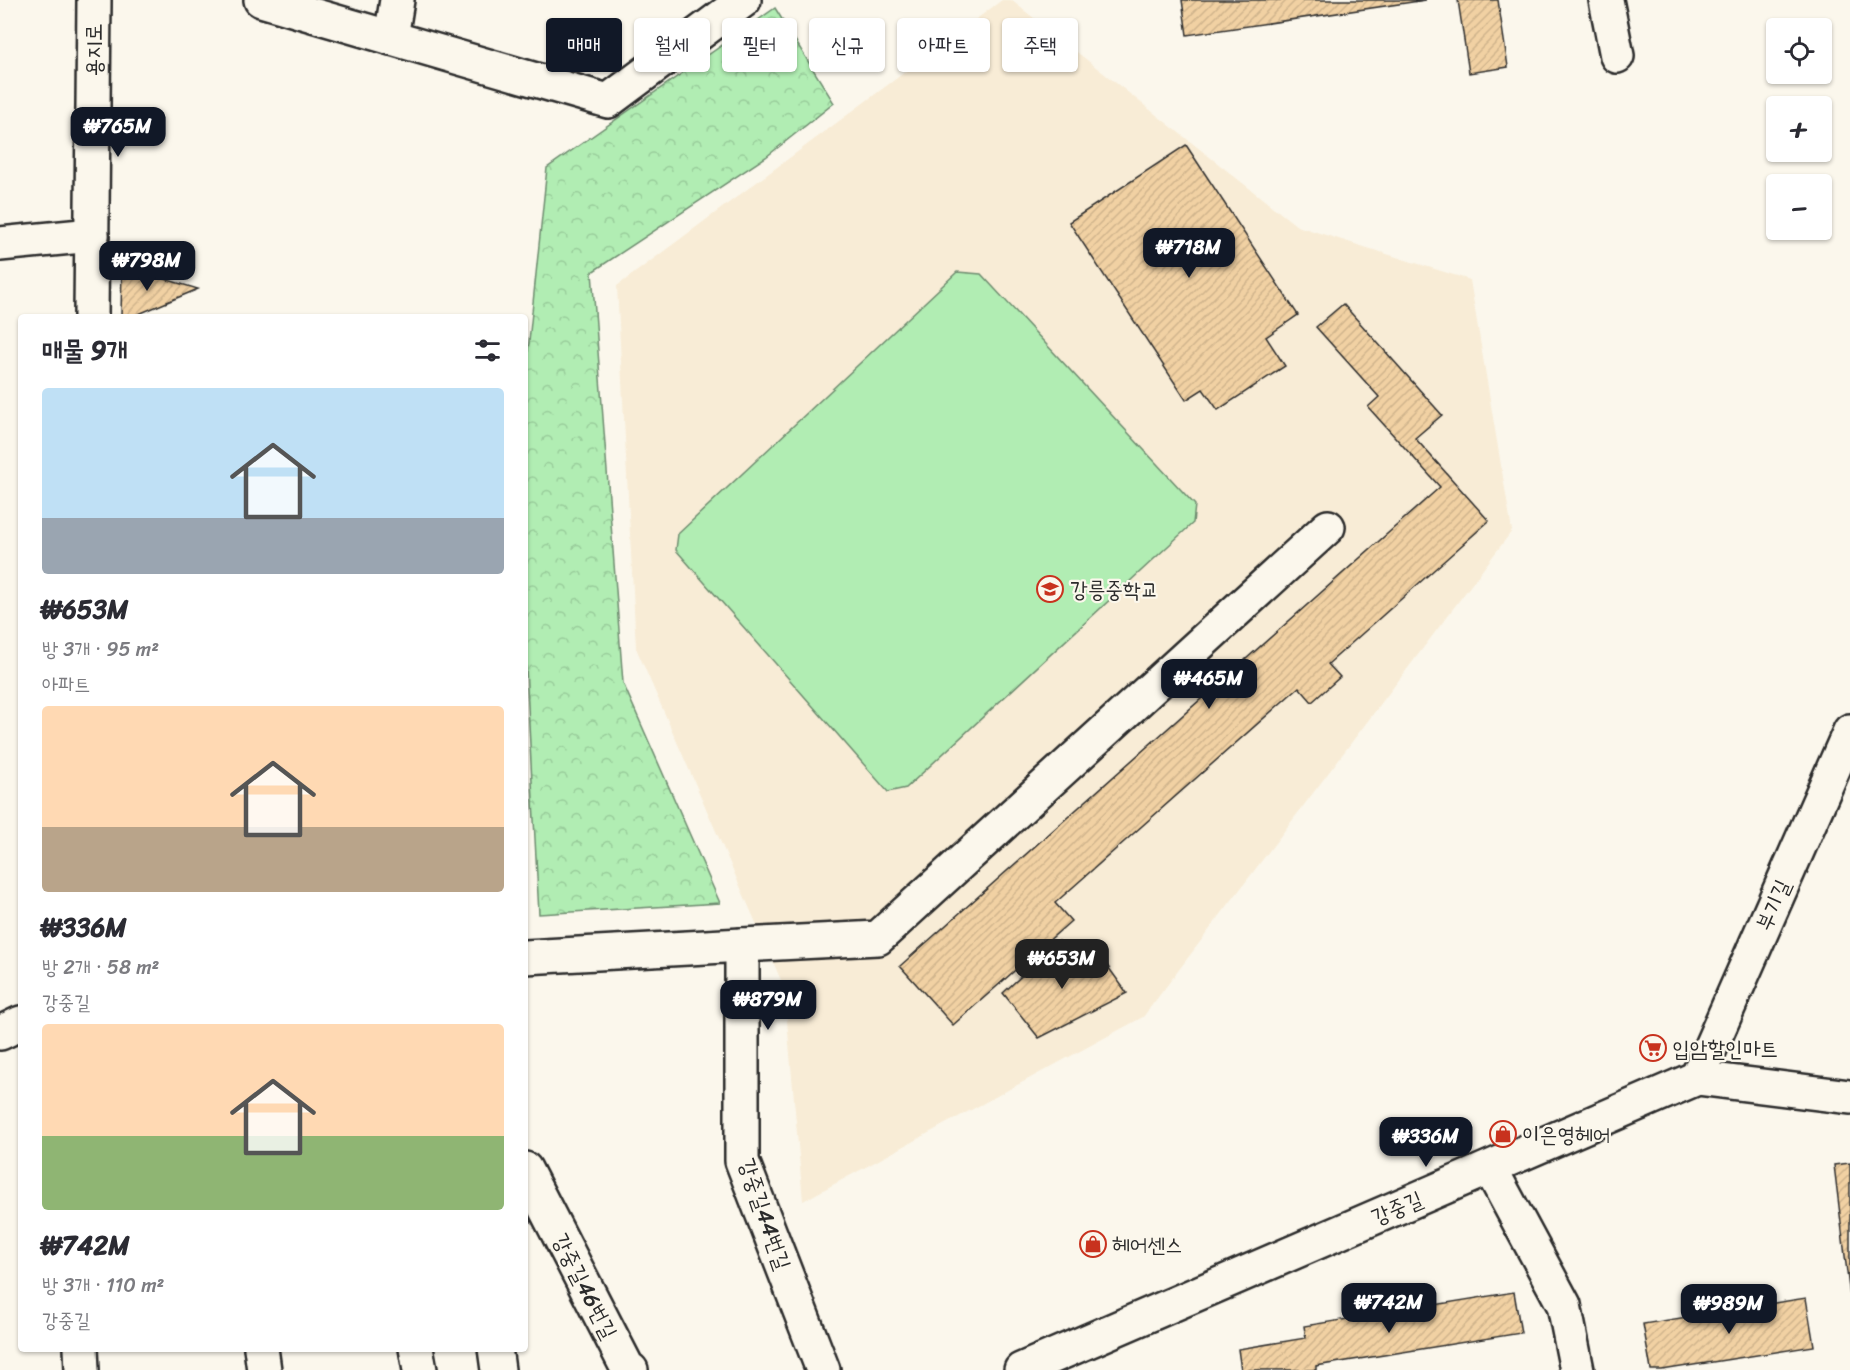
<!DOCTYPE html>
<html lang="ko">
<meta charset="utf-8">
<style>
body{margin:0;font-family:Sriracha,"Poor Story",sans-serif;background:#f2f2f3;color:#2b2b33;height:100vh;display:flex;flex-direction:column;font-size:22px;white-space:nowrap}
*{box-sizing:border-box;margin:0}
p{font-size:20px;color:#7c7c81}
.icon{flex:none;width:33px;height:33px;fill:none;stroke:currentColor;stroke-width:2;stroke-linecap:round;stroke-linejoin:round}
.map{position:relative;flex:1;overflow:hidden}
.drawer{position:absolute;left:18px;top:314px;width:510px;height:1038px;display:flex;flex-direction:column;background:#fff;border-radius:6px;box-shadow:0 2px 4px #0004}
.drawer>*{flex:none}
.banner{position:absolute;left:546px;top:18px;width:570px;height:54px;display:flex;gap:12px}
.fabs{position:absolute;left:1766px;top:18px;display:grid;gap:12px}
.fabs a{display:grid;place-items:center;width:66px;height:66px;border-radius:6px;background:#fff;box-shadow:0 2px 4px #0004;font-size:30px}
.price{position:absolute;translate:-50% -51px;padding:0 14px;border-radius:12px;background:#111827;color:#fff;font-size:20px;line-height:39px;filter:drop-shadow(0 2px 3px #0008)}
.price::after{content:'';position:absolute;left:50%;top:36px;width:18px;height:14px;margin-left:-9px;background:inherit;clip-path:polygon(0 0,100% 0,50% 100%)}
.price.current{background:#222;color:#fff}
ul{padding:0;list-style:none}
li{display:grid;align-content:center;gap:12px;height:318px;padding:0 24px}
li span{display:grid;place-items:center;height:186px;border-radius:6px;color:#555}
li>.icon{margin-inline-start:auto}
span .icon{width:108px;height:108px;fill:#fffc;stroke-width:1}
li b{font-size:26px}
h2{display:flex;justify-content:space-between;align-items:center;height:72px;padding:0 24px;font-size:26px}
.pill{padding:0 21px;border-radius:6px;background:#fff;box-shadow:0 2px 4px #0004;font-size:21px;line-height:54px}
.pill.current{background:#111827;color:#fff}
.map>svg:first-child{display:block}
</style>
<div class="map">
<svg width="1850" height="1370" viewBox="0 0 1850 1370">
<defs>
<pattern id="forest-crowns" width="20" height="18" patternUnits="userSpaceOnUse" patternTransform="scale(1.5)"><rect width="20" height="18" fill="#b1edb3"/><path d="M2 6a3 3 0 1 1 6 0M12 15a3 3 0 1 1 6 0" fill="none" stroke="#98cb9a"/></pattern>
<pattern id="building-hatch" width="6" height="6" patternUnits="userSpaceOnUse" patternTransform="scale(1.5)"><rect width="6" height="6" fill="#f1d1a3"/><path d="M-1 1l2-2M0 6l6-6M5 7l2-2" fill="none" stroke="#cfb48c"/></pattern>
</defs>
<rect width="100%" height="100%" fill="#fbf7ec"/>
<filter id="ink" filterUnits="userSpaceOnUse"><feTurbulence type="fractalNoise" baseFrequency=".0167" numOctaves="2"/><feDisplacementMap in="SourceGraphic" scale="12" xChannelSelector="R" yChannelSelector="G"/><feConvolveMatrix kernelMatrix="1 2 1 2 8 2 1 2 1" color-interpolation-filters="sRGB"/></filter>
<g filter="url(#ink)">
<path fill="#f8ecd6" d="M1002 0H1011L1297 226 1470 280 1512 531 1143 1017 803 1201 784 987 636 648 617 286Z"/>
<path fill="url(#forest-crowns)" stroke="#6e8c6f" stroke-width="1.5" d="M775 8 834 103 766 157 592 272 623 683 720 903 539 914 525 650V380L547 168Z"/>
<path fill="#b1edb3" stroke="#6e8c6f" stroke-width="1.5" d="M957 272 981 274 1195 505 1193 523 906 788 888 792 676 550 678 534Z"/>
<g fill="url(#building-hatch)" stroke="#2b2b2b" stroke-width="1.5">
<path d="M1182 0H1426L1187 35Z"/>
<path d="M1458 0H1498L1508 67 1469 73Z"/>
<path d="M1186 145 1298 315 1266 337 1285 366 1218 410 1203 389 1186 400 1069 222Z"/>
<path d="M122 266 198 289 134 316H121Z"/>
<path d="M1343 304 1442 415 1415 438 1489 521 1328 664 1340 677 1312 702 1299 687 1055 903 1071 921 953 1025 900 966 1440 487 1368 407 1379 397 1316 327Z"/>
<path d="M1059 941 1080 963 1098 953 1127 993 1039 1038 1003 993Z"/>
<path d="M1850 1163V1297L1834 1165Z"/>
<path d="M1514 1292 1521 1333 1316 1366V1370H1241L1238 1349 1306 1338 1304 1326Z"/>
<path d="M1806 1298 1814 1346 1662 1370H1651L1643 1324Z"/>
</g>
<g fill="none" stroke-linecap="round" stroke-linejoin="round">
<defs>
<g id="minor">
<path d="M261 0 608 101 744 0"/>
<path d="M1606 0 1617 56"/>
<path d="M391 38 397 0"/>
<path d="M0 244 92 235"/>
<path d="M91 316 94 0"/>
<path d="M742 945 878 938 1328 527"/>
<path d="M525 957 742 945V1161L823 1370"/>
<path d="M0 1033 21 1023"/>
<path d="M1697 1078 1850 731"/>
<path d="M1490 1168 1564 1305 1577 1370"/>
<path d="M525 1169 628 1369 631 1370"/>
<path d="M81 1348 82 1370"/>
<path d="M261 1348 264 1370"/>
<path d="M416 1348 420 1370"/>
<path d="M495 1348 498 1370"/>
<path d="M1021 1370 1697 1078 1850 1097"/>
</g>
</defs>
<use href="#minor" stroke="#2b2b2b" stroke-width="38"/>
<use href="#minor" stroke="#fbf7ec" stroke-width="33"/>
</g>
</g>
<defs>
<symbol id="school-ring" viewBox="-11 -11 22 22"><circle r="9.5" fill="#fbf7ec" stroke="#c8321e" stroke-width="1.5"/><path d="M0-5L7-2L0 1L-7-2ZM-4 1L0 2.5L4 1V4Q0 6-4 4Z" fill="#c8321e"/></symbol>
<symbol id="supermarket-ring" viewBox="-11 -11 22 22"><circle r="9.5" fill="#fbf7ec" stroke="#c8321e" stroke-width="1.5"/><path d="M-6-5.5h2.5l.6 2H6L4.5 2H-2.5L-4.4-4H-6ZM-1.5 3.2a1.3 1.3 0 1 0 .1 0ZM3 3.2a1.3 1.3 0 1 0 .1 0Z" fill="#c8321e"/></symbol>
<symbol id="shop-ring" viewBox="-11 -11 22 22"><circle r="9.5" fill="#fbf7ec" stroke="#c8321e" stroke-width="1.5"/><path d="M-5-2.5h2.3a2.7 3.5 0 0 1 5.4 0H5L5.5 6h-11ZM-1.5-2.5h3a1.5 2.3 0 0 0-3 0Z" fill="#c8321e"/></symbol>
</defs>
<g fill-rule="evenodd">
<use href="#school-ring" x="1035" y="574" width="30" height="30"/>
<use href="#supermarket-ring" x="1638" y="1033" width="30" height="30"/>
<use href="#shop-ring" x="1488" y="1119" width="30" height="30"/>
<use href="#shop-ring" x="1078" y="1229" width="30" height="30"/>
</g>
<g text-anchor="middle" dominant-baseline="central" stroke-width="4.5" stroke-linejoin="round" paint-order="stroke">
<g font-size="22" fill="#2b2b2b" stroke="#fbf7ec">
<text transform="translate(93 50) rotate(-90)">용지로</text>
<text transform="translate(1773 905) rotate(-66)">부기길</text>
<text transform="translate(1397 1208) rotate(-23)">강중길</text>
<text transform="translate(765 1214) rotate(71)">강중길44번길</text>
<text transform="translate(585 1286) rotate(63)">강중길46번길</text>
</g>
<g font-size="22" fill="#2b2b2b" stroke="#fbf7ec" text-anchor="start">
<text x="1070" y="589">강릉중학교</text>
<text x="1672" y="1048">입암할인마트</text>
<text x="1522" y="1134">이은영헤어</text>
<text x="1112" y="1244">헤어센스</text>
</g>
</g>
</svg>
<div class="fabs">
<a><svg class="icon" aria-label="locate" viewBox="0 0 24 24"><circle cx="12" cy="12" r="6"/><path d="M12 2v4M12 18v4M2 12h4M18 12h4"/></svg></a>
<a>+</a>
<a>−</a>
</div>
<b class="price" style="left:118px;top:158px">₩765M</b>
<b class="price" style="left:1189px;top:279px">₩718M</b>
<b class="price" style="left:147px;top:292px">₩798M</b>
<b class="price" style="left:1209px;top:710px">₩465M</b>
<b class="price current" style="left:1062px;top:990px">₩653M</b>
<b class="price" style="left:768px;top:1031px">₩879M</b>
<b class="price" style="left:1426px;top:1168px">₩336M</b>
<b class="price" style="left:1389px;top:1334px">₩742M</b>
<b class="price" style="left:1729px;top:1335px">₩989M</b>
<div class="banner">
<a class="pill current">매매</a>
<a class="pill">월세</a>
<a class="pill">필터</a>
<a class="pill">신규</a>
<a class="pill">아파트</a>
<a class="pill">주택</a>
</div>
<section class="drawer">
<h2>매물 9개<svg class="icon" aria-label="filters" viewBox="0 0 24 24"><path d="M4 7h16M4 17h16"/><circle cx="9" cy="7" r="2"/><circle cx="15" cy="17" r="2"/></svg></h2>
<ul>
<li><span style="background:linear-gradient(#bfe0f5 70%,#9aa5b1 0)"><svg class="icon" aria-label="home" viewBox="0 0 24 24"><path d="M3 11l9-7 9 7M6 9v11h12V9"/></svg></span><div><b>₩653M</b><p>방 3개 · 95 m²</p><p>아파트</p></div></li>
<li><span style="background:linear-gradient(#ffd9b3 65%,#b9a48a 0)"><svg class="icon" aria-label="home" viewBox="0 0 24 24"><path d="M3 11l9-7 9 7M6 9v11h12V9"/></svg></span><div><b>₩336M</b><p>방 2개 · 58 m²</p><p>강중길</p></div></li>
<li><span style="background:linear-gradient(#ffd9b3 60%,#8fb573 0)"><svg class="icon" aria-label="home" viewBox="0 0 24 24"><path d="M3 11l9-7 9 7M6 9v11h12V9"/></svg></span><div><b>₩742M</b><p>방 3개 · 110 m²</p><p>강중길</p></div></li>
</ul>
</section>
</div>
